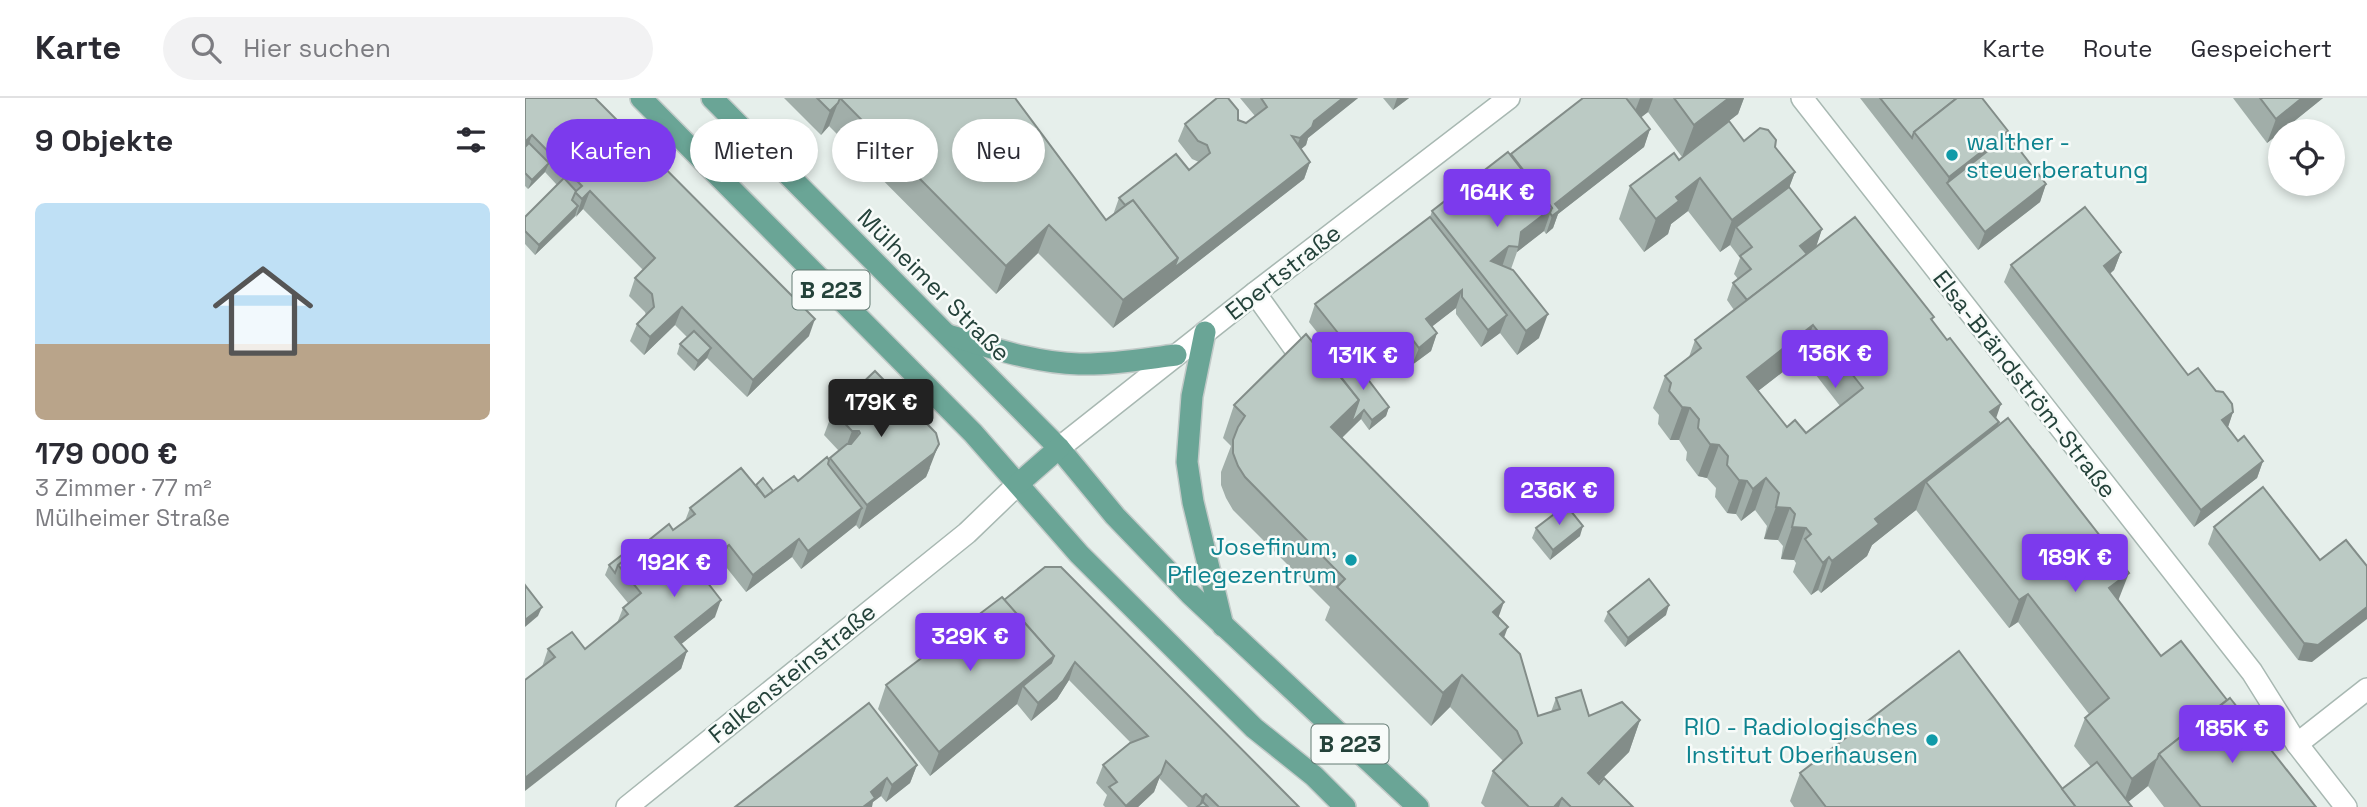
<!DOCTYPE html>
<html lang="de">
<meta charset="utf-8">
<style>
body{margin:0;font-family:"Space Grotesk",sans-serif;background:#f2f2f3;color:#2b2b33;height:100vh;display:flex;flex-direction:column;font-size:26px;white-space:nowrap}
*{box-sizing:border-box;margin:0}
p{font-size:23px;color:#7c7c81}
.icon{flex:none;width:38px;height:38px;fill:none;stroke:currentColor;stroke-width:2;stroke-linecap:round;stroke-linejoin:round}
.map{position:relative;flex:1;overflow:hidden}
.details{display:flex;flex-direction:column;background:#fff;width:525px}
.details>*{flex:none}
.hud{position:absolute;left:21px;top:21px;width:665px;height:63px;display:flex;gap:14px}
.tools{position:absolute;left:1743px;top:21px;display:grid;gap:14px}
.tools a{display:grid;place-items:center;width:77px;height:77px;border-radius:50%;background:#fff;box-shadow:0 4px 10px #0003;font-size:35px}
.price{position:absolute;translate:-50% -60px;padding:0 16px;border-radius:7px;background:#7c3aed;color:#fff;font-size:23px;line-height:46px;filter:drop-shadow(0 2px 4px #0008)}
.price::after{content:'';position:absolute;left:50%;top:42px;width:21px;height:16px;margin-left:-10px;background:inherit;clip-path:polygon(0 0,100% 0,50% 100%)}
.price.active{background:#222;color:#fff}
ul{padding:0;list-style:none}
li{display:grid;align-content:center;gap:14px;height:371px;padding:0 35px}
li span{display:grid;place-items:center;height:217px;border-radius:10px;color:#555}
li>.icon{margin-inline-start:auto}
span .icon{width:126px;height:126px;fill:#fffc;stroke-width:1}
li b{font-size:30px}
h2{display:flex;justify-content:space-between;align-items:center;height:84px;padding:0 35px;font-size:30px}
.tag{padding:0 24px;border-radius:32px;background:#fff;box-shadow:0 4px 10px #0003;font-size:24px;line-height:63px}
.tag.active{background:#7c3aed;color:#fff}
header{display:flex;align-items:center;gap:42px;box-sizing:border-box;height:98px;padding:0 35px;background:#fff;border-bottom:2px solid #e1e1e2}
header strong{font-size:33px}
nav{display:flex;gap:38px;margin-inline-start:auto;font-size:24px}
.search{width:490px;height:63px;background:#f2f2f3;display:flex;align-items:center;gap:18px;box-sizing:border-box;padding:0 24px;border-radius:38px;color:#7c7c81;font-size:26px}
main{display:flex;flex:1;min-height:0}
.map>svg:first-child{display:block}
</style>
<header>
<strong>Karte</strong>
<div class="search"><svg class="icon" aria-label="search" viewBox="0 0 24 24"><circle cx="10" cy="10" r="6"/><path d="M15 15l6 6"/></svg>Hier suchen</div>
<nav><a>Karte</a><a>Route</a><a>Gespeichert</a></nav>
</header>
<main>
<section class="details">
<h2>9 Objekte<svg class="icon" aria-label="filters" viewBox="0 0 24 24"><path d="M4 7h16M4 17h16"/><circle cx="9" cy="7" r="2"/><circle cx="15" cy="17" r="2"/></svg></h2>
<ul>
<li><span style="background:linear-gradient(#bfe0f5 65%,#b9a48a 0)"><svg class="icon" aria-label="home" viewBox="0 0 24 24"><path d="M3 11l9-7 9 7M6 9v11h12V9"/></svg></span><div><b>179 000 €</b><p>3 Zimmer · 77 m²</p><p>Mülheimer Straße</p></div></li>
</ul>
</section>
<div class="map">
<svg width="1842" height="709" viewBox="0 0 1842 709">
<rect width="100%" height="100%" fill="#e6efeb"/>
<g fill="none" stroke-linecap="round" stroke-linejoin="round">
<defs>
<path id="service" d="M730 195 778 262"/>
<g id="minor">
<path d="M1277 0 1727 574 1772 646 1821 709"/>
<path d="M1772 646 1842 591"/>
</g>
<g id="tertiary">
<path d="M534 350 730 195 984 0"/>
<path d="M102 709 442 435 494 385"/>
</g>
<g id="primary">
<path d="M116 0 448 335 554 456 729 630 789 678 820 709"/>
<path d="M187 0 534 350 590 418 665 496 893 709"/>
<path d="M680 234 667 298 662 364 668 404 698 528"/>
<path d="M423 237C465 249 509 265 554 266 586 267 619 261 651 257"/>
<path d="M494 385 534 350"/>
</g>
</defs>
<use href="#service" stroke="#a8b8b2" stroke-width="24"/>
<use href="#minor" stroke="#a8b8b2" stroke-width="24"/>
<use href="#tertiary" stroke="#a8b8b2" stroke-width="24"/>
<use href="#primary" stroke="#c2cac8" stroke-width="24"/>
<use href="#service" stroke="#fff" stroke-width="21"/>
<use href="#minor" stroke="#fff" stroke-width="21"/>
<use href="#tertiary" stroke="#fff" stroke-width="21"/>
<use href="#primary" stroke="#6aa596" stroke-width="21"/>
</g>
<g fill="#a1aea9" fill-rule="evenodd">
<path d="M0 0 284 238 222 299 182 260 169 273 152 256 155 246 162 239 150 227 119 257 105 243 112 226 121 217 120 214 104 198 110 180 118 172 58 111 10 157 0 146V119L32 87 20 74 3 91 0 88Z"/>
<path d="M259 0H490L581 122 588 117 594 100 664 72 674 64 667 61 653 43 660 26 713 22 721 25 730 18 715 0H833L783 40 781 47 776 51 785 64 779 81 588 230 513 155 471 196 304 28 296 37Z"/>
<path d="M858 0H884L868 12Z"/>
<path d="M1058 0H1219L1213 16 1157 59 1123 14 1116 19 1125 31 1119 49 1033 116 1028 130 1021 136 1019 133 992 154 986 171 1014 240 992 257 975 235 956 249 931 216V210L907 228 912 235 906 253 887 267 877 255 842 280 864 309 861 318 844 332 836 321 817 340 973 519 979 540 1013 618 1026 614 1031 600 1064 618 1115 622 1104 654 1073 685 1108 709H960L956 705 968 673 978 663 925 609 906 628 800 522 805 509 708 412 701 400 696 387V374L706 348 698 340 709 307 812 274 819 268 784 224 790 206 905 119 907 113 986 56Z"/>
<path d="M1335 0H1457L1481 39 1521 86 1515 104 1453 152Z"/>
<path d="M1708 0H1798L1742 45Z"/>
<path d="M1219 43 1250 49 1270 74 1264 89 1297 131 1291 149 1409 219 1407 223 1474 324 1472 329 1594 503 1636 558 1702 602 1791 709H1639L1623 688 1603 704 1607 709H1269L1265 703 1275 675 1537 691 1566 669 1549 648 1560 620 1564 616 1493 524 1484 530 1391 412 1347 447 1342 458 1296 495 1293 492 1286 497 1268 474 1271 465 1269 462 1256 461 1258 448 1253 442 1239 441 1242 428 1230 412 1216 423 1211 416 1202 415 1190 399 1191 390 1182 380 1173 378 1161 362 1162 354 1154 342H1145L1133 326 1134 317 1128 310 1140 278 1164 259 1170 242 1209 212 1202 202 1208 185 1213 181 1209 176 1215 160 1205 147 1195 154 1163 113 1146 126 1143 136 1119 154 1094 121 1105 88 1154 62ZM1277 259 1315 308 1281 335 1262 329 1233 293Z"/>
<path d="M1596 154 1589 172 1585 176 1663 277 1708 314 1703 329 1713 343 1738 363 1732 380 1669 429 1479 184 1486 167Z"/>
<path d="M308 313 405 370 401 379 334 431 331 427 276 471 267 459 221 494 197 464 178 479 190 519 156 546 162 553 156 571 17 569 23 551H60L92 525 98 510 103 505 80 477 84 467 148 432 160 423 165 410 231 387 248 393 273 383 304 362 305 360 314 353 299 337Z"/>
<path d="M1689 429 1795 462 1787 564 1773 562 1683 446Z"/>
<path d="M1011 430 1055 438 1025 462 1007 440Z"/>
<path d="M479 502 774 709H663L634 680 629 694 613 709H580L578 707 582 697 571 685 578 667 605 644 544 582 532 601 506 623 492 606 405 678 353 611 361 587Z"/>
<path d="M1083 514 1141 517 1100 549 1079 523Z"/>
<path d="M392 667 385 685 361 704 356 698 348 704 210 709Z"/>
</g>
<g fill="#838d89">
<path d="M818 0H833L783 40 781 47 768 58 775 40 789 23Z"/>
<path d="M872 0H884L868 12Z"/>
<path d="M1115 0H1128L1123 14 1104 29Z"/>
<path d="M1204 0H1219L1213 16 1157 59 1169 27Z"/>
<path d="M1777 0H1798L1742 45 1751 21Z"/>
<path d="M313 5 304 28 296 37 305 13Z"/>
<path d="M1125 31 1119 49 1033 116 1028 130 1021 136 1027 118 1030 106Z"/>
<path d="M1483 33 1474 57 1422 85 1424 79Z"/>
<path d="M7 37 1 54 0 55V44Z"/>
<path d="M785 64 779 81 588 230 598 202 653 160Z"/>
<path d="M24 65 20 74 3 91 7 82Z"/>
<path d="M1270 74 1258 106 1211 129 1205 147 1195 154 1207 122Z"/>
<path d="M1175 80 1163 113 1146 126 1143 136 1119 154 1131 121 1151 99Z"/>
<path d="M1521 86 1515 104 1453 152 1460 134Z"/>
<path d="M65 93 58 111 51 119 57 101Z"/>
<path d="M53 108 50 118 10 157 14 147Z"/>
<path d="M1027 110 1019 133 992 154 996 134Z"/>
<path d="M524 127 513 155 471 196 481 168Z"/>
<path d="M1297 131 1291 149 1269 165 1275 148Z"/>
<path d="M984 148 976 172 966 163Z"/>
<path d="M1596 154 1589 172 1572 186 1579 168Z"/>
<path d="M937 192 931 210 895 238 901 221Z"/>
<path d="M157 209 150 227 119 257 125 239Z"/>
<path d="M1023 216 1014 240 992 257 1001 233Z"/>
<path d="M982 217 975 235 956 249 963 232Z"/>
<path d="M290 221 284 238 222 299 228 282Z"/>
<path d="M1288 227 1277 259 1210 311 1222 279Z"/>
<path d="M912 235 906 253 887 267 894 250Z"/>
<path d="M884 237 877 255 833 286 840 269Z"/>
<path d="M186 250 182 260 169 273 173 263Z"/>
<path d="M834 302 839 312 836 321 794 362 806 329Z"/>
<path d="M1476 306 1468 329 1474 324 1462 356 1401 384 1391 412 1347 447 1342 458 1296 495 1307 463 1350 421 1465 314Z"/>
<path d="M864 309 861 318 844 332 847 322Z"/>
<path d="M1157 309 1165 310 1154 342H1145Z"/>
<path d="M1708 314 1702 332 1697 322Z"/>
<path d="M327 333H334L325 357H318Z"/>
<path d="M414 346 401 379 334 431 342 407Z"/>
<path d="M1185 346 1194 347 1182 380 1173 378Z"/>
<path d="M1738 363 1732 380 1669 429 1676 412Z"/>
<path d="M1241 380 1230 412 1216 423 1228 391Z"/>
<path d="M1214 382 1222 383 1211 416 1202 415Z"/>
<path d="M1251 409 1265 410 1253 442 1239 441Z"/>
<path d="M337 410 331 427 276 471 283 453Z"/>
<path d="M1058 428 1055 438 1025 462 1028 452Z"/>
<path d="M1267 429 1281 430 1269 462 1256 461Z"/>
<path d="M274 441 267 459 221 494 228 477Z"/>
<path d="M204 447 197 464 166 489 172 471Z"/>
<path d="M1304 459 1293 492 1286 497 1298 465Z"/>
<path d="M1604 475 1593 503 1584 490Z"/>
<path d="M1503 496 1493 524 1484 530 1494 502Z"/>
<path d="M196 502 190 519 144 556 150 539Z"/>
<path d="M979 504 967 537 968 514Z"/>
<path d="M1144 507 1141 517 1100 549 1103 540Z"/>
<path d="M17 509 13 518 0 529V522Z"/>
<path d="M1842 509V521L1787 564 1773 562 1779 545Z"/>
<path d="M983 529 971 561 975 536Z"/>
<path d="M162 553 156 571 0 693V680Z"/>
<path d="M529 558 520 582 498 588 492 606 405 678 414 654Z"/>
<path d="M550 564 544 582 532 601 506 623 513 605Z"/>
<path d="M937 577 925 609 906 628 918 595Z"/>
<path d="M1115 622 1104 654 1051 707 1063 675Z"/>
<path d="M1632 661 1623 688 1597 709 1607 681Z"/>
<path d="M392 667 385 685 361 704 367 687Z"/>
<path d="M636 676 629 694 613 709H600Z"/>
<path d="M362 680 356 698 348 704 347 709H338L346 694Z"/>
<path d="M681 696 677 709H674L677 699Z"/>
<path d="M1037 700 1034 709H1029Z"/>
</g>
<g fill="#bbcac4" stroke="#838d89" stroke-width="2" fill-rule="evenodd">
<path d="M0 0H70L290 221 228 282 157 209 125 239 112 226 129 209 127 196 110 180 130 160 65 93 57 101 50 94 57 88 7 37 0 44Z"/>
<path d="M292 0H315L313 5 305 13Z"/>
<path d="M315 0H490L581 122 608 102 653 160 598 202 524 127 481 168Z"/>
<path d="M692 0H703L713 12V22L721 25 742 9 736 0H818L789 23 787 29 775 40 767 38 785 64 649 170 653 160 608 102 600 107 594 100 651 56 664 72 685 55 682 47 673 43 660 26Z"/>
<path d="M1058 0H1101L1125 31 1030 106 1035 112 1027 118 1025 115 1027 110 986 56Z"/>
<path d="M1149 0H1204L1169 27Z"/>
<path d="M1355 0H1432L1389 34 1387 40Z"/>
<path d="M1432 0H1457L1483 33 1424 79 1389 34Z"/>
<path d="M1735 0H1777L1751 21Z"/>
<path d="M1204 23 1219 43 1235 30 1243 32 1251 42 1250 49 1270 74 1207 122 1175 80 1151 99 1154 103 1131 121 1105 88 1149 55 1154 62Z"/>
<path d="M1483 37 1521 86 1460 134 1422 85Z"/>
<path d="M4 45 24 65 7 82 0 75V49Z"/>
<path d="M983 54 1027 110 996 134 994 149 984 148 966 163 988 172 1023 216 1001 233 907 113Z"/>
<path d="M39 80 51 93 47 102 53 108 14 147 0 133V119Z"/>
<path d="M1264 89 1297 131 1275 148 1282 156 1222 202 1208 185 1226 171 1215 158 1227 149 1211 129Z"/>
<path d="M1560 109 1596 154 1579 168 1663 277 1673 270 1691 293 1698 294 1707 306 1708 314 1697 322 1713 343 1719 338 1738 363 1676 412 1486 167Z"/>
<path d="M905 119 982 217 963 232 937 199V192L901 221 912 235 894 250 884 237 840 269 790 206Z"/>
<path d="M1330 119 1409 219 1406 221 1422 242 1425 240 1476 306 1465 314 1474 324 1350 421 1354 426 1307 463 1304 459 1298 465 1280 441 1286 436 1281 430 1267 429 1270 416 1265 410 1251 409 1254 395 1241 380 1228 391 1222 383 1214 382 1202 367 1203 358 1194 347 1185 346 1173 330 1174 321 1165 310 1157 309 1144 293 1146 285 1140 278 1176 250 1170 242ZM1288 227 1338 290 1281 335 1270 322 1262 329 1222 279Z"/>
<path d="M169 233 186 250 173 263 155 246Z"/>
<path d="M781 236 834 302 806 329 979 504 968 514 983 529 975 536 995 556 1013 618 1035 611 1031 600 1056 592 1064 618 1097 604 1115 622 1063 675 1074 686 1079 680 1108 709H1046L1037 700 1029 709H1004L968 673 997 645 992 633 937 577 918 595 812 489 820 481 720 379 713 368 708 355V342L713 329 720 318 709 307Z"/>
<path d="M826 263 837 277 838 275 864 309 847 322 839 312 826 325 834 302 812 274Z"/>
<path d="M350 273 411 335 414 346 409 355 342 407 305 360 322 346H326L335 335 334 333H327L308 313Z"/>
<path d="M1483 320 1604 475 1584 490 1636 558 1656 543 1702 602 1634 656 1632 661 1607 681 1560 620 1584 600 1503 496 1494 502 1401 384Z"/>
<path d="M302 359 304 362 303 366 337 410 283 453 274 441 228 477 204 447 172 471 196 502 150 539 162 553 0 680V582L30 559 23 551 47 534 60 551 103 516 98 510 116 495 93 467 144 426 148 432 170 416 165 410 216 370 240 399 269 378 273 383Z"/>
<path d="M238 380 248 393 240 399 231 387Z"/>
<path d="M1738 389 1795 462 1821 442 1842 468V509L1793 547 1779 545 1689 429Z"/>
<path d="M1041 407 1058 428 1028 452 1011 430Z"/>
<path d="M106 450 109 454 93 467 90 475 84 467Z"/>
<path d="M520 469H536L774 709H694L681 696 677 699 641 663 636 676 601 708 584 689 592 684 578 667 605 645 623 638 550 564 538 583 513 605 498 588 526 565 529 558 479 502Z"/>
<path d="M1124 481 1144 507 1103 540 1083 514Z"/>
<path d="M0 487 17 509 0 522Z"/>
<path d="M477 499 529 558 414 654 361 587Z"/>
<path d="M1434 553 1551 709H1301L1275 675Z"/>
<path d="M1705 600 1791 709H1676L1634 656Z"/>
<path d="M344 605 392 667 367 687 362 680 346 694 350 700 338 709H210Z"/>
<path d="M1572 664 1607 709H1551L1537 691Z"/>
<path d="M678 704 683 709H672Z"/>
</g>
<g fill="#0f9aa8" stroke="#f7fbf9" stroke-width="2.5">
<circle cx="1427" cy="57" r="7"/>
<circle cx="826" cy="462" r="7"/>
<circle cx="1407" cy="642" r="7"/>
</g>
<g text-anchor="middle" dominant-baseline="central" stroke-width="5" stroke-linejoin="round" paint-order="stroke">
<g fill="#f7fbf9" stroke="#637a73" stroke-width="2">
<rect x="267.5" y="172.5" width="77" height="39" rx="5"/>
<rect x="786.5" y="626.5" width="77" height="39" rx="5"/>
</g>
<g font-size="23" font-weight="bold" fill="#24423a">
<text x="306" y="192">B 223</text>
<text x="825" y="646">B 223</text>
</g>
<g font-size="24" fill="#0d838f" stroke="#f7fbf9" text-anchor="end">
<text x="1441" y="43" text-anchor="start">walther -<tspan x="1441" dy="28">steuerberatung</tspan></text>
<text x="812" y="448">Josefinum,<tspan x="812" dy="28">Pflegezentrum</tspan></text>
<text x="1393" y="628">RIO - Radiologisches<tspan x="1393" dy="28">Institut Oberhausen</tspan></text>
</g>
<g font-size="24" fill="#24423a" stroke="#f7fbf9">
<text transform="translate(758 174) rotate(-38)">Ebertstraße</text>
<text transform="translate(409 187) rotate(45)">Mülheimer Straße</text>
<text transform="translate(1500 286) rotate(52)">Elsa-Brändström-Straße</text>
<text transform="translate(267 575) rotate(-39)">Falkensteinstraße</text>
</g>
</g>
</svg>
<div class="tools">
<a><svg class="icon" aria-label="locate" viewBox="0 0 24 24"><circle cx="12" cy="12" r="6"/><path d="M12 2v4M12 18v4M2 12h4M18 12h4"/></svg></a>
</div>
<b class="price" style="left:972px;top:131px">164K €</b>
<b class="price" style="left:1310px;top:292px">136K €</b>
<b class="price" style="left:838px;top:294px">131K €</b>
<b class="price active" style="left:356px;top:341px">179K €</b>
<b class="price" style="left:1034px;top:429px">236K €</b>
<b class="price" style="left:1550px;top:496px">189K €</b>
<b class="price" style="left:149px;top:501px">192K €</b>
<b class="price" style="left:445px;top:575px">329K €</b>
<b class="price" style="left:1707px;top:667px">185K €</b>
<div class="hud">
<a class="tag active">Kaufen</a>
<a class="tag">Mieten</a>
<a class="tag">Filter</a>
<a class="tag">Neu</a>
</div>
</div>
</main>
